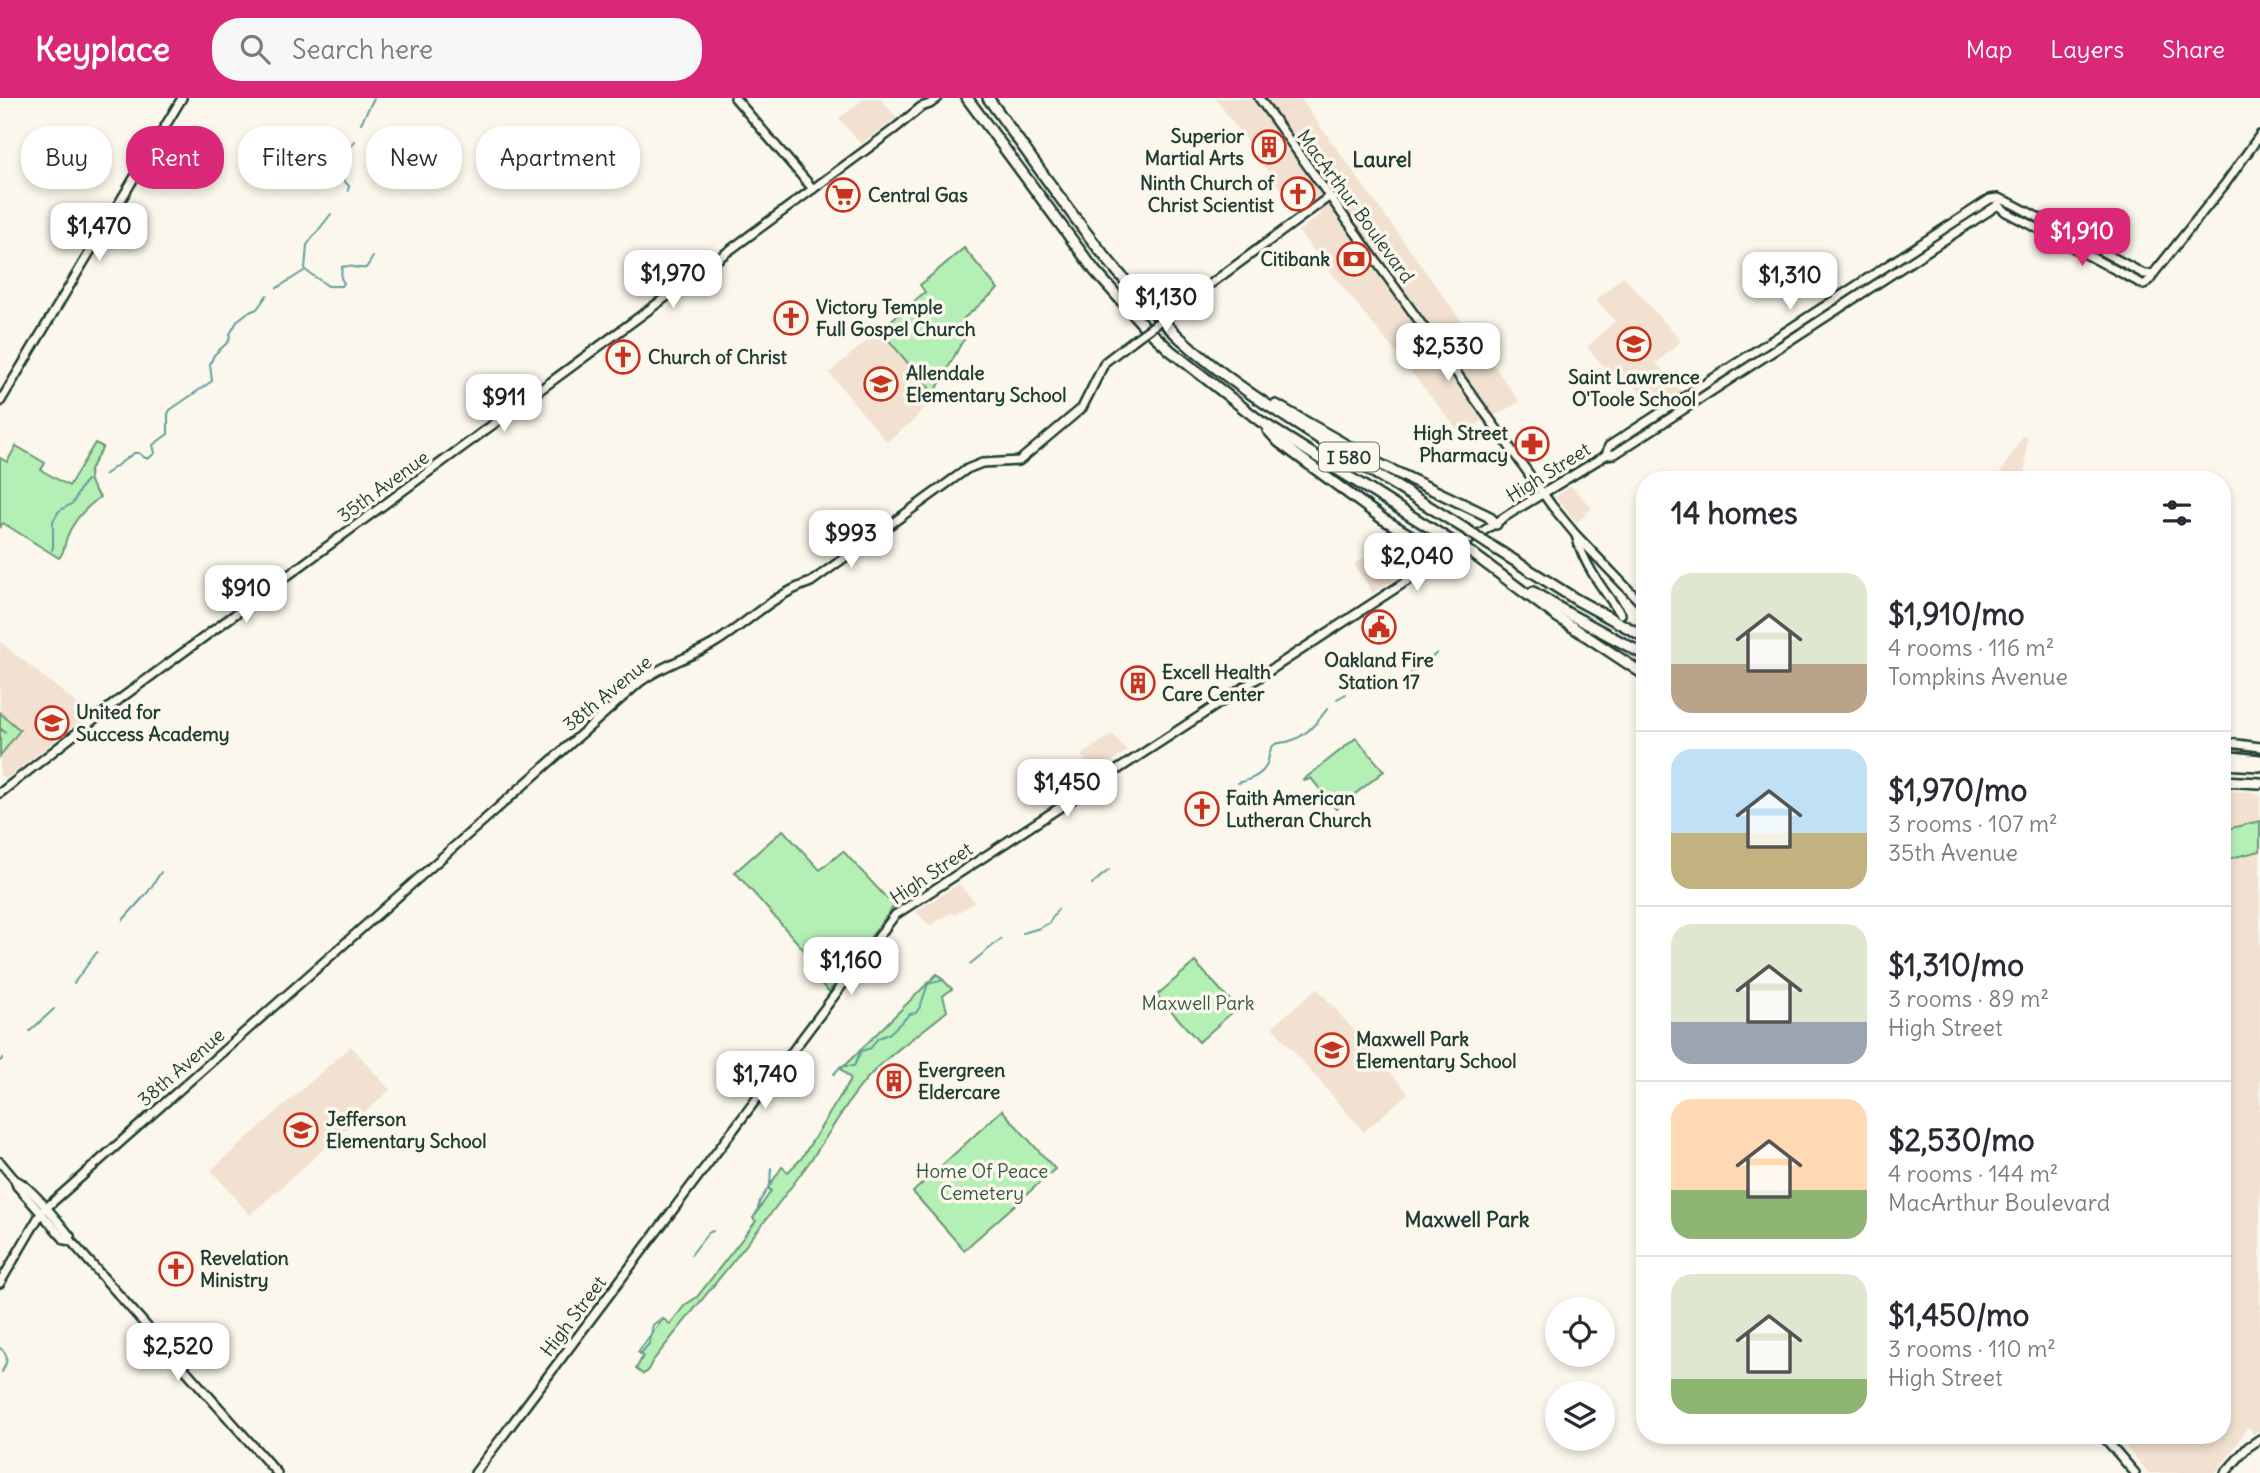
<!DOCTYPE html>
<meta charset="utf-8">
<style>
body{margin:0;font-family:Delius,sans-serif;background:#f7f7f7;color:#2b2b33;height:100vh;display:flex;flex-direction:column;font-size:26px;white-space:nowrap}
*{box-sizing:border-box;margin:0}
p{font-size:23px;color:#7c7c81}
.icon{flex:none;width:38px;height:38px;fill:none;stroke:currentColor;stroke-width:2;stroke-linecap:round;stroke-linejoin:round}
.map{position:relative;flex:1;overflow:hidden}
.sheet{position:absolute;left:1636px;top:373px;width:595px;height:973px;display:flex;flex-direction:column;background:#fff;border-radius:28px;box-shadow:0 4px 10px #0003}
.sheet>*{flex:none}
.banner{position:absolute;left:21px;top:28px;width:665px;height:63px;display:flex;gap:14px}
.controls{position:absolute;left:1545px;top:1199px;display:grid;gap:14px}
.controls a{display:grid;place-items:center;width:70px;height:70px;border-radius:50%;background:#fff;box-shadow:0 4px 10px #0003;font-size:35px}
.price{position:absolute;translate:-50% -60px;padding:0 16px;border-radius:14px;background:#fff;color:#222;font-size:23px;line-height:46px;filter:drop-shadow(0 2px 4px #0008)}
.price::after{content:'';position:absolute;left:50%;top:42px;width:21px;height:16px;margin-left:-10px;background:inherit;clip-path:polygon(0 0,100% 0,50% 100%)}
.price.on{background:#db2777;color:#fff}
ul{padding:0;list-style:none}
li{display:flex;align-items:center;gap:21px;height:175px;padding:0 35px}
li+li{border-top:2px solid #e1e1e2}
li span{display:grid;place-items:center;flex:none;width:196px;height:140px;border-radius:21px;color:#555}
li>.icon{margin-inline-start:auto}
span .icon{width:84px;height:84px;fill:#fffc;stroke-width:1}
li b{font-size:30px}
h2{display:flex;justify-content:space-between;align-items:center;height:84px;padding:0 35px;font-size:30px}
.tag{padding:0 24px;border-radius:28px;background:#fff;box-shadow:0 4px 10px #0003;font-size:24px;line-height:63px}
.tag.on{background:#db2777;color:#fff}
header{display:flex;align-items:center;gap:42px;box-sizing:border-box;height:98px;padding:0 35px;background:#db2777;color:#fff}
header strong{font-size:33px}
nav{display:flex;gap:38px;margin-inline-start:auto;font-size:24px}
.search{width:490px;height:63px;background:#f7f7f7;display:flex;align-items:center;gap:18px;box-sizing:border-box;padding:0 24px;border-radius:28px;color:#7c7c81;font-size:26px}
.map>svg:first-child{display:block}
</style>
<header>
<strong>Keyplace</strong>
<div class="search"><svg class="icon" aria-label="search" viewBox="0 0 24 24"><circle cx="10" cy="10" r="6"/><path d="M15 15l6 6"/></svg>Search here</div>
<nav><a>Map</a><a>Layers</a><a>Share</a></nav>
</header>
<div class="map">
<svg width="2260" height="1375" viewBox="0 0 2260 1375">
<rect width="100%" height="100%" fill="#fbf7ec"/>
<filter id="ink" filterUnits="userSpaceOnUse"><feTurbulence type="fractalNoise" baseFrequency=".0143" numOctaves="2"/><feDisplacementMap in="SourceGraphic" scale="14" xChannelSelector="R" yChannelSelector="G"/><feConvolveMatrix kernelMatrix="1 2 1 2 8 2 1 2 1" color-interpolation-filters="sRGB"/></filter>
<g filter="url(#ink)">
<g fill="#f2e1d0">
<path d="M865 0H880L897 20 861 46 839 21Z"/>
<path d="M1215 0H1300L1520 304 1460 335 1298 133 1322 116 1297 80 1281 91Z"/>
<path d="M1623 178 1681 243 1656 265 1682 294 1654 311 1630 283 1621 289 1587 249 1615 223 1596 202Z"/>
<path d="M883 229 887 233 886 240 934 296 913 323 887 344 829 275Z"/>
<path d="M2027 338 2025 381H1997L2022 339Z"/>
<path d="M1571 388 1592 410 1577 424 1555 399Z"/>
<path d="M1393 450 1408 472 1373 495 1354 466 1371 455 1375 462Z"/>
<path d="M0 544 90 616 6 681 0 677Z"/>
<path d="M1113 636 1127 653 1096 674 1081 657Z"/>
<path d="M2222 693 2253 694 2260 697V1333L2252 1336V1332L2247 1329 2234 1351 2215 1375H2149L2115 1337H2222Z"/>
<path d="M959 786 975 804 954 817 951 814 930 828 916 813Z"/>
<path d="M1317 890 1408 995 1364 1034 1272 929Z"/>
<path d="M351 948 390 992 250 1117 211 1072Z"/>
</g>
<g fill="#b4f0b5" stroke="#6a9674" stroke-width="2">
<path d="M964 150 998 191 963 221 972 234 962 244 934 296 886 239 887 233 883 229 925 194 920 187Z"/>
<path d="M95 345 103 349C90 371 81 378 100 399 86 410 74 421 67 439 64 447 65 454 59 460L3 425 0 429V360L7 364 16 348 45 365 41 372 69 388Z"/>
<path d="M0 615 20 632 0 658V631L6 635 0 630Z"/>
<path d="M1356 640 1384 673 1336 711 1311 680 1305 683 1303 682Z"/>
<path d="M2260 723V753L2223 762V732Z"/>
<path d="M783 732 820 772 843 753 894 808 829 894 804 868 812 861 735 774Z"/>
<path d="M1195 864 1237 910 1199 944 1157 897Z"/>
<path d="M937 876 952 891 943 898 947 913C923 934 895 951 873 974 847 1001 830 1036 808 1066 759 1134 704 1198 652 1264L647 1274 643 1276 636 1271 643 1258 638 1254 663 1221 670 1226 685 1207 697 1199 756 1123 753 1120 771 1093 768 1090 782 1069 788 1074 801 1061 851 981 841 971Z"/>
<path d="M1002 1012 1055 1071 964 1152 913 1094Z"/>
</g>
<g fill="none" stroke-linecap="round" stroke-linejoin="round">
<g stroke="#619e9d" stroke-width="2">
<path d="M361 25 374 0"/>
<path d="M348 93 349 88C346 85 343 82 341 78 337 67 350 52 355 43"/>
<path d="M305 171 307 147 331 116"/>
<path d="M305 172 328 188H342L344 185 341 180 342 169C351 166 357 172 366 170L373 159"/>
<path d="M277 190 304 173"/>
<path d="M104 377 134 355H139L145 360H149L155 355 153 347 168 336V316L170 312 212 283 210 266 214 257 229 243 230 236 238 222 247 215 257 211 267 197"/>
<path d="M52 452 53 449V423L59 413 73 405 81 389 87 382"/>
<path d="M1409 582 1410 576 1437 555"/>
<path d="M1337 601 1346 596"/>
<path d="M1238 685C1249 682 1261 678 1266 668 1270 661 1268 651 1274 647 1278 644 1285 645 1290 643 1307 638 1317 624 1328 610"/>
<path d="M1092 786 1109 772"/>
<path d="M123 822 148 794 161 774"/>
<path d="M1023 835 1040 830 1049 825 1058 811"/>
<path d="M970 866 1001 841"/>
<path d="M74 885 97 854"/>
<path d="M30 933 54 911"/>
<path d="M0 963 3 960"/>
<path d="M834 976 841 968H854L861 953 871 950 877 941 890 935 910 916 916 915 920 909 928 886 944 882"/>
<path d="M756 1117 760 1103 770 1087 771 1070"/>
<path d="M691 1157 708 1135 713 1133"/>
<path d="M0 1250C10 1257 7 1264 2 1274"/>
<path d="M641 1255 649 1246 653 1227 659 1222"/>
</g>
<path stroke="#cfd2c7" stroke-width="7" stroke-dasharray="7 3.5" stroke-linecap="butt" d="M1621 516 1635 531"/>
<defs>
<g id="secondary">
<path d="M735 0 813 91"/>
<path d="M1259 0 1552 408 1576 437 1645 509"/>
<path d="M1998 107 2006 114 2144 187 2150 182 2154 175 2225 86 2260 37"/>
<path d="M1182 207 1330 98"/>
<path d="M0 304 182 0"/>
<path d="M1606 357 1609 348 1990 101 1998 100 2011 105 2144 176H2153"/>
<path d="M1576 437C1583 466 1604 493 1621 516"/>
<path d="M2222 644 2260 649"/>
<path d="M0 695 120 601 893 32 921 9 930 6 938 0"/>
<path d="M0 1064 15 1082 17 1088 65 1142 71 1143 277 1375"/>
<path d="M15 1082C28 1085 60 1126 70 1138L71 1143"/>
<path d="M0 1185 41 1115 46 1110 640 584C662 567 689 560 713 546 748 525 770 498 811 484L967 371 982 365 1019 363 1082 310 1105 264 1135 241"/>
<path d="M2102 1337 2135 1375"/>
<path d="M475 1375 895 817 1514 413 1606 357 1615 356 1998 107"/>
<path d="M2225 1375 2248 1349 2260 1341"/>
</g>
<g id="highway">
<path d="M967 0 1095 173 1144 228 1171 253 1260 323 1451 443"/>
<path d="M988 0C1048 82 1105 170 1180 240 1226 282 1279 315 1331 348 1376 376 1421 404 1467 432"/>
<path d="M1276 307 1381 367 1488 418 1496 426"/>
<path d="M1268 332 1279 344 1383 421 1446 459"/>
<path d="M1488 446 1577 502 1645 539"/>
<path d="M1473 456 1556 518 1645 577"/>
<path d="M1533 494 1571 517 1645 557"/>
<path d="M2222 658 2260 662"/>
<path d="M2222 666 2260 668"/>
<path d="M2222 683 2260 685"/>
</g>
</defs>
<use href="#secondary" stroke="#1f3d34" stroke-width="12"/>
<use href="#highway" stroke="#1f3d34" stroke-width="14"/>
<use href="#secondary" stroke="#fbf7ec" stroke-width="7"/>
<use href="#highway" stroke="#fbf7ec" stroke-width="9"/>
<defs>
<path id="secondary-bridge" d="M1135 241 1182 207"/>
<g id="highway-bridge">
<path d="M1467 432 1488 446"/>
<path d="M1451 443 1473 456"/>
</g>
</defs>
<use href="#secondary-bridge" stroke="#1f3d34" stroke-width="12" stroke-linecap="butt"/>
<use href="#highway-bridge" stroke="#1f3d34" stroke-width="14" stroke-linecap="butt"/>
<use href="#secondary-bridge" stroke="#fbf7ec" stroke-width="7"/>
<use href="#highway-bridge" stroke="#fbf7ec" stroke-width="9"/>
</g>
</g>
<defs>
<symbol id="building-ring" viewBox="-11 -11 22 22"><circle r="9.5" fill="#fbf7ec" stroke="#c8321e" stroke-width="1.5"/><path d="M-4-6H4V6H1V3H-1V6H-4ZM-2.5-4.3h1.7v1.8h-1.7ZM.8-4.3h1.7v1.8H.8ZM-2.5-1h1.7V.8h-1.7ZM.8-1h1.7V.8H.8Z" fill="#c8321e"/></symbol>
<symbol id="church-ring" viewBox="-11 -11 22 22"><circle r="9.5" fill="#fbf7ec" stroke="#c8321e" stroke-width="1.5"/><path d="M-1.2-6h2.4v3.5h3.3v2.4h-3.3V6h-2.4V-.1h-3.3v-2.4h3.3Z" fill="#c8321e"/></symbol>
<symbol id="supermarket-ring" viewBox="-11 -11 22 22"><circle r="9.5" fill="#fbf7ec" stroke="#c8321e" stroke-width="1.5"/><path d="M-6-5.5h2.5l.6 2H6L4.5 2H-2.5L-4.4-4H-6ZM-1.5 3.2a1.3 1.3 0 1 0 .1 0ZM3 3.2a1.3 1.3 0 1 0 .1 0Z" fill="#c8321e"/></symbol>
<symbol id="bank-ring" viewBox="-11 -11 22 22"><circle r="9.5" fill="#fbf7ec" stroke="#c8321e" stroke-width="1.5"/><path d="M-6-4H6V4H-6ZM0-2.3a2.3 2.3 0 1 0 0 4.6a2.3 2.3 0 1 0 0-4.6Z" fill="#c8321e"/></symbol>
<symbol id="school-ring" viewBox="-11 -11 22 22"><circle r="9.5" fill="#fbf7ec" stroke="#c8321e" stroke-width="1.5"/><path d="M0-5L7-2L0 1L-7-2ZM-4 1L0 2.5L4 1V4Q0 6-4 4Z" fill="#c8321e"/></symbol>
<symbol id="pharmacy-ring" viewBox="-11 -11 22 22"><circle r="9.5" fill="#fbf7ec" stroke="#c8321e" stroke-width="1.5"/><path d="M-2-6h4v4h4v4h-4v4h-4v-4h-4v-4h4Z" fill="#c8321e"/></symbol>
<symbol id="civic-ring" viewBox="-11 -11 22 22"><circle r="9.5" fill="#fbf7ec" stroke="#c8321e" stroke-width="1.5"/><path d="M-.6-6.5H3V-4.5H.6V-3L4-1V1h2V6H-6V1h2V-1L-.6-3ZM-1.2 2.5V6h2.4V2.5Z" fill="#c8321e"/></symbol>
</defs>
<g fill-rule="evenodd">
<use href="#building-ring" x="1250" y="30" width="38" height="38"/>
<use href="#church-ring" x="1279" y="77" width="38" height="38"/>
<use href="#supermarket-ring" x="824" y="78" width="38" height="38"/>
<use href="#bank-ring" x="1335" y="142" width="38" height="38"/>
<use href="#church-ring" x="772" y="201" width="38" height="38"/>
<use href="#school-ring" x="1615" y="227" width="38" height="38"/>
<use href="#church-ring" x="604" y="240" width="38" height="38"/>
<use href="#school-ring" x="862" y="267" width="38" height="38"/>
<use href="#pharmacy-ring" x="1513" y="327" width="38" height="38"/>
<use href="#civic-ring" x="1360" y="510" width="38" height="38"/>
<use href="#building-ring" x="1119" y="566" width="38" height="38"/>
<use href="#school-ring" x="33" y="606" width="38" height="38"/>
<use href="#church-ring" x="1183" y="692" width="38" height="38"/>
<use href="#school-ring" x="1313" y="933" width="38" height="38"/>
<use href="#building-ring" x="875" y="964" width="38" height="38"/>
<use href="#school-ring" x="282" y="1013" width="38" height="38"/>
<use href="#church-ring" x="157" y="1152" width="38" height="38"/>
</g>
<g text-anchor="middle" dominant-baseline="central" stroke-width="7" stroke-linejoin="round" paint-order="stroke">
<rect fill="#fbf7ec" stroke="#61756b" stroke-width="2" x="1319" y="344.5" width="60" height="29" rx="5"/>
<g font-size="18" font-weight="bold" fill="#1f3d34">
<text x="1349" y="359">I 580</text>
</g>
<g font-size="19" font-weight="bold" fill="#1f3d34" stroke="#fbf7ec" text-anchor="start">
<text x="1244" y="38" text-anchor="end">Superior<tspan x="1244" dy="22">Martial Arts</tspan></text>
<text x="1274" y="85" text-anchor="end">Ninth Church of<tspan x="1274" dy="22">Christ Scientist</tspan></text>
<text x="868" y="97">Central Gas</text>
<text x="1330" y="161" text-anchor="end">Citibank</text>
<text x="816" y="209">Victory Temple<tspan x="816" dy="22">Full Gospel Church</tspan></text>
<text x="648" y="259">Church of Christ</text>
<text x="906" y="275">Allendale<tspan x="906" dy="22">Elementary School</tspan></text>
<text x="1634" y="279" text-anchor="middle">Saint Lawrence<tspan x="1634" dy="22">O'Toole School</tspan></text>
<text x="1508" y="335" text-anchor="end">High Street<tspan x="1508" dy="22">Pharmacy</tspan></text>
<text x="1379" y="562" text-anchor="middle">Oakland Fire<tspan x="1379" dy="22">Station 17</tspan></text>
<text x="1162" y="574">Excell Health<tspan x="1162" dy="22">Care Center</tspan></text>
<text x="76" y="614">United for<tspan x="76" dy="22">Success Academy</tspan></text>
<text x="1226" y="700">Faith American<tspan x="1226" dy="22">Lutheran Church</tspan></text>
<text x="1356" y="941">Maxwell Park<tspan x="1356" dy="22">Elementary School</tspan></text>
<text x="918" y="972">Evergreen<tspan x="918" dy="22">Eldercare</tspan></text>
<text x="326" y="1021">Jefferson<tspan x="326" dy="22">Elementary School</tspan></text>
<text x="200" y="1160">Revelation<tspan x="200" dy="22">Ministry</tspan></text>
</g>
<g font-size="19" fill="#1f3d34" stroke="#fbf7ec">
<text transform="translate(1356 108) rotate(54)">MacArthur Boulevard</text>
<text transform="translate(1548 374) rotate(-32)">High Street</text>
<text transform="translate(383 388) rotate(-36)">35th Avenue</text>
<text transform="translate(607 595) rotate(-39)">38th Avenue</text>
<text transform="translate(931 775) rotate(-34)">High Street</text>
<text transform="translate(181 969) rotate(-41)">38th Avenue</text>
<text transform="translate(573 1218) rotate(-53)">High Street</text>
</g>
<g font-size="19" fill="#355847" stroke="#fbf7ec">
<text x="1198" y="905">Maxwell Park</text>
<text x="982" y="1073">Home Of Peace<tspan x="982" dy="22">Cemetery</tspan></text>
</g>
<g font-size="21" font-weight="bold" fill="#1f3d34" stroke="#fbf7ec">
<text x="1382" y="61">Laurel</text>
<text x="1467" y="1121">Maxwell Park</text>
</g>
</g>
</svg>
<div class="controls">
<a><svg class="icon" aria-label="locate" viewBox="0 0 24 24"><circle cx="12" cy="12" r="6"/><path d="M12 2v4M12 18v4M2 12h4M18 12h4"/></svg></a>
<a><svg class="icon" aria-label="layers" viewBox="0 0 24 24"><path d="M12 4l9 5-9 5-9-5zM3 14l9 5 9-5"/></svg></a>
</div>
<b class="price" style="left:99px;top:165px">$1,470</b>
<b class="price on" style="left:2082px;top:170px">$1,910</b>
<b class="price" style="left:673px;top:212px">$1,970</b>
<b class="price" style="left:1790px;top:214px">$1,310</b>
<b class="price" style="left:1166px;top:236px">$1,130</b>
<b class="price" style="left:1448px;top:285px">$2,530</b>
<b class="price" style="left:504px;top:336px">$911</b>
<b class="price" style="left:851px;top:472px">$993</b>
<b class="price" style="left:1417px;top:495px">$2,040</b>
<b class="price" style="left:246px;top:527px">$910</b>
<b class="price" style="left:1067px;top:721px">$1,450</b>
<b class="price" style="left:851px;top:899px">$1,160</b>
<b class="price" style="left:765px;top:1013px">$1,740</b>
<b class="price" style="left:178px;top:1285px">$2,520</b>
<div class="banner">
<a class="tag">Buy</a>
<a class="tag on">Rent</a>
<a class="tag">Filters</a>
<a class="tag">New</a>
<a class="tag">Apartment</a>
</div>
<section class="sheet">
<h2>14 homes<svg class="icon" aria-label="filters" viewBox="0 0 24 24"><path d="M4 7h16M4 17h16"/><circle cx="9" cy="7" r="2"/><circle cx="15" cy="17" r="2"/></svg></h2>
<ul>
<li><span style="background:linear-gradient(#dfe7d0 65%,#b9a48a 0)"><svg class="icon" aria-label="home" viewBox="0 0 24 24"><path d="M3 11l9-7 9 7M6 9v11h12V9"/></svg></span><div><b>$1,910/mo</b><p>4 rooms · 116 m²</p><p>Tompkins Avenue</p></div></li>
<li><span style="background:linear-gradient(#bfe0f5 60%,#c2b280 0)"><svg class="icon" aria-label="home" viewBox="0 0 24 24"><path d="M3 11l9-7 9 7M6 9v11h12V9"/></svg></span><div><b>$1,970/mo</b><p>3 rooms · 107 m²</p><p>35th Avenue</p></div></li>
<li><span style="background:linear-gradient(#dfe7d0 70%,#9aa5b1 0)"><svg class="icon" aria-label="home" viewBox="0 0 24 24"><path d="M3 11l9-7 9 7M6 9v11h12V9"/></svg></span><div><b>$1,310/mo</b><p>3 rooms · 89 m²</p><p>High Street</p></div></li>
<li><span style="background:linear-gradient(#ffd9b3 65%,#8fb573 0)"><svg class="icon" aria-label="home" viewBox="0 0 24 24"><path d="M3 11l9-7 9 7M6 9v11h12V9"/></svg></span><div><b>$2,530/mo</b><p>4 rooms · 144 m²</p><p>MacArthur Boulevard</p></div></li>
<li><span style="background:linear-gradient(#dfe7d0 75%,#8fb573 0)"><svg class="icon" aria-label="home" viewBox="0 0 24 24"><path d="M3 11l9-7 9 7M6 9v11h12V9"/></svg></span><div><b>$1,450/mo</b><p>3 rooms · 110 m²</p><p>High Street</p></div></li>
</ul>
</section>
</div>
